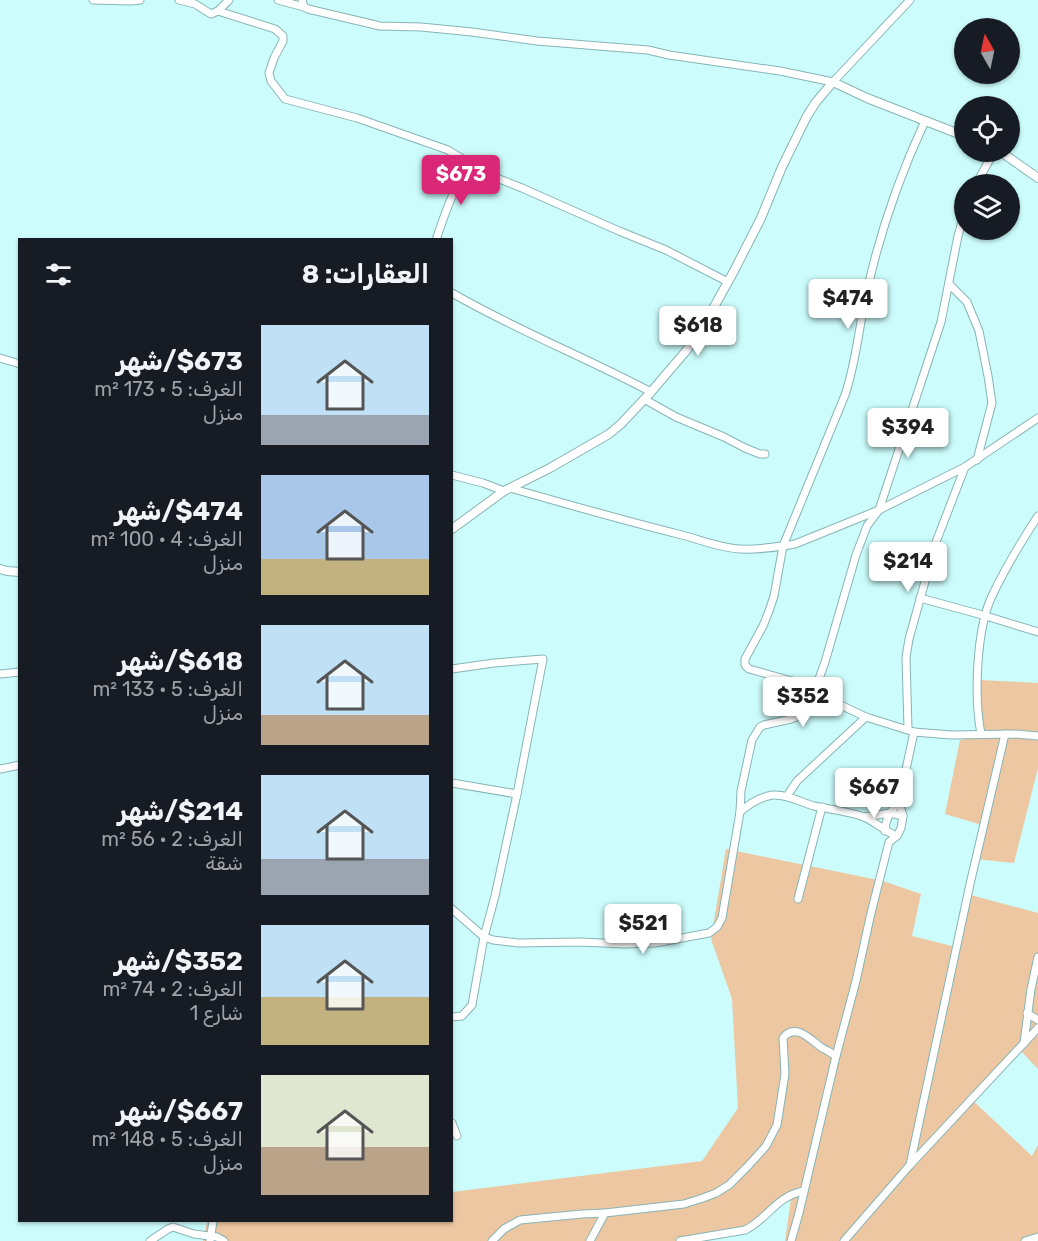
<!DOCTYPE html>
<html lang="ar">
<meta charset="utf-8">
<style>
body{margin:0;font-family:Rubik,"Noto Sans Arabic",sans-serif;background:#20242c;color:#f1f3f6;direction:rtl;height:100vh;display:flex;flex-direction:column;font-size:22px;white-space:nowrap}
*{box-sizing:border-box;margin:0}
p{font-size:20px;color:#9ea1a6}
.icon{flex:none;width:33px;height:33px;fill:none;stroke:currentColor;stroke-width:2;stroke-linecap:round;stroke-linejoin:round}
.map{position:relative;flex:1;overflow:hidden;direction:ltr}
.sheet{position:absolute;left:18px;top:238px;width:435px;height:984px;display:flex;flex-direction:column;background:#171b24;border-radius:0px;box-shadow:0 2px 4px #0004;direction:rtl}
.sheet>*{flex:none}
.needle{width:39px;rotate:351deg}
.controls{position:absolute;left:954px;top:18px;display:grid;gap:12px}
.controls a{display:grid;place-items:center;width:66px;height:66px;border-radius:50%;background:#171b24;box-shadow:0 2px 4px #0004;font-size:30px}
.price{position:absolute;translate:-50% -51px;padding:0 14px;border-radius:6px;background:#fff;color:#222;font-size:20px;line-height:39px;filter:drop-shadow(0 2px 3px #0008)}
.price::after{content:'';position:absolute;left:50%;top:36px;width:18px;height:14px;margin-left:-9px;background:inherit;clip-path:polygon(0 0,100% 0,50% 100%)}
.price.selected{background:#db2777;color:#fff}
ul{padding:0;list-style:none}
li{display:flex;align-items:center;gap:18px;height:150px;padding:0 24px}
li span{display:grid;place-items:center;flex:none;width:168px;height:120px;border-radius:0px;color:#555}
li>.icon{margin-inline-start:auto}
span .icon{width:72px;height:72px;fill:#fffc;stroke-width:1}
li b{font-size:26px}
h2{display:flex;justify-content:space-between;align-items:center;height:72px;padding:0 24px;font-size:26px}
.map>svg:first-child{display:block}
</style>
<div class="map">
<svg width="1038" height="1241" viewBox="0 0 1038 1241">
<rect width="100%" height="100%" fill="#ccfdfc"/>
<g fill="#edc7a2">
<path d="M980 680 1038 683V768L1014 863 975 859 982 825 945 814 960 740 982 737Z"/>
<path d="M726 849 883 881 921 894 912 936 956 947 967 894 1038 913V1069L1019 1049 968 1096 1032 1156 1038 1145V1237L1026 1241H785L791 1199 769 1211 754 1226 686 1241H203L207 1221H452V1192L702 1161 738 1108 732 999 711 939Z"/>
</g>
<g fill="none" stroke-linecap="round" stroke-linejoin="round">
<defs>
<g id="minor">
<path d="M93 0 131 1 140 0"/>
<path d="M179 0 195 4 211 14 218 11 229 0"/>
<path d="M278 0 304 7"/>
<path d="M302 0 304 7 308 9 380 26 421 27 472 32 537 41 648 50 669 55 780 71 833 82 910 0"/>
<path d="M218 11 275 29 283 36V41L274 58 269 73 271 81 285 99 357 118 448 150 489 175 522 188 619 231 666 250 728 282"/>
<path d="M925 121C900 175 881 228 868 287 859 323 857 360 845 395L783 546 774 596 769 611 763 626 745 659V665L749 669 792 681 815 690 832 701 866 717 914 732 951 735 1016 734 1038 736"/>
<path d="M976 184 994 152"/>
<path d="M436 240C445 213 454 187 470 163"/>
<path d="M949 284 967 302 979 331 988 376 992 403 977 460"/>
<path d="M452 293C516 330 585 357 651 392"/>
<path d="M0 358 20 364"/>
<path d="M644 399 676 417 724 437 745 448 760 454H765"/>
<path d="M452 475 483 483 504 491"/>
<path d="M510 488C566 504 622 520 678 534 699 539 719 548 740 549 759 550 777 547 795 544L879 510 965 467 1038 418"/>
<path d="M920 598 986 616 1038 632"/>
<path d="M452 669 494 663 543 659 517 794 495 896 484 937 472 1005 462 1016 452 1017"/>
<path d="M0 674 20 672"/>
<path d="M815 690 825 662 856 555 867 526 879 510 941 322 958 236 964 215"/>
<path d="M908 729 906 657 909 639 936 542 965 467"/>
<path d="M981 734C974 698 976 630 992 596 1005 568 1021 542 1038 516"/>
<path d="M0 769 20 765"/>
<path d="M452 783 517 794"/>
<path d="M787 796 797 781 866 717"/>
<path d="M740 812C750 803 760 797 773 795 787 794 800 802 814 806 829 809 851 812 864 817 876 822 885 832 897 836"/>
<path d="M864 817 890 813 903 816"/>
<path d="M885 831C885 819 891 810 899 802"/>
<path d="M798 899 822 807"/>
<path d="M452 909 484 937 493 940 518 943 580 942 625 944 655 943 709 933 717 927 722 918 740 812 741 791 752 740 760 727 764 725 791 719 805 714 811 710 822 695"/>
<path d="M1027 1013 1038 1020"/>
<path d="M1024 1043 1031 989 1038 957"/>
<path d="M452 1123 457 1136"/>
<path d="M910 1165 970 884 1005 734"/>
<path d="M150 1241 168 1229 173 1227 194 1234 217 1237 224 1241"/>
<path d="M210 1241 213 1221"/>
<path d="M492 1241 504 1229 520 1220 582 1214 605 1213"/>
<path d="M590 1241 605 1213 684 1204 703 1198 716 1193 729 1185 748 1166 766 1146 777 1125 785 1074 783 1038C795 1022 811 1040 822 1048 827 1050 831 1053 836 1056"/>
<path d="M680 1241 745 1230C769 1218 776 1196 804 1191"/>
<path d="M791 1241 799 1213 836 1056 856 981 871 913 889 842 897 836 901 828 903 816 899 802 914 732"/>
<path d="M844 1241 910 1165 1038 1028"/>
<path d="M1025 1241 1038 1237"/>
</g>
<g id="tertiary">
<path d="M1001 152 1038 178"/>
<path d="M452 529 504 491 550 468 609 434 621 424 651 392 686 351 704 325 734 271 761 218 782 167 807 116 816 102 833 82 867 98 964 136"/>
<path d="M0 569 7 571 20 572"/>
</g>
</defs>
<use href="#minor" stroke="#87b4b4" stroke-width="9"/>
<use href="#tertiary" stroke="#87b4b4" stroke-width="10"/>
<use href="#minor" stroke="#fff" stroke-width="7"/>
<use href="#tertiary" stroke="#fff" stroke-width="8"/>
</g>
</svg>
<div class="controls">
<a><svg class="needle" viewBox="-14 -14 28 28"><path d="M0-13l5 13h-10z" fill="#e53935"/><path d="M0 13l5-13h-10z" fill="#9ea1a6"/></svg></a>
<a><svg class="icon" aria-label="locate" viewBox="0 0 24 24"><circle cx="12" cy="12" r="6"/><path d="M12 2v4M12 18v4M2 12h4M18 12h4"/></svg></a>
<a><svg class="icon" aria-label="layers" viewBox="0 0 24 24"><path d="M12 4l9 5-9 5-9-5zM3 14l9 5 9-5"/></svg></a>
</div>
<b class="price selected" style="left:461px;top:206px">$673</b>
<b class="price" style="left:848px;top:330px">$474</b>
<b class="price" style="left:698px;top:357px">$618</b>
<b class="price" style="left:908px;top:459px">$394</b>
<b class="price" style="left:908px;top:593px">$214</b>
<b class="price" style="left:803px;top:728px">$352</b>
<b class="price" style="left:874px;top:819px">$667</b>
<b class="price" style="left:643px;top:955px">$521</b>
<section class="sheet">
<h2>العقارات: 8<svg class="icon" aria-label="filters" viewBox="0 0 24 24"><path d="M4 7h16M4 17h16"/><circle cx="9" cy="7" r="2"/><circle cx="15" cy="17" r="2"/></svg></h2>
<ul>
<li><span style="background:linear-gradient(#bfe0f5 75%,#9aa5b1 0)"><svg class="icon" aria-label="home" viewBox="0 0 24 24"><path d="M3 11l9-7 9 7M6 9v11h12V9"/></svg></span><div><b>$673/شهر</b><p>الغرف: 5 · 173 m²</p><p>منزل</p></div></li>
<li><span style="background:linear-gradient(#a9c7e8 70%,#c2b280 0)"><svg class="icon" aria-label="home" viewBox="0 0 24 24"><path d="M3 11l9-7 9 7M6 9v11h12V9"/></svg></span><div><b>$474/شهر</b><p>الغرف: 4 · 100 m²</p><p>منزل</p></div></li>
<li><span style="background:linear-gradient(#bfe0f5 75%,#b9a48a 0)"><svg class="icon" aria-label="home" viewBox="0 0 24 24"><path d="M3 11l9-7 9 7M6 9v11h12V9"/></svg></span><div><b>$618/شهر</b><p>الغرف: 5 · 133 m²</p><p>منزل</p></div></li>
<li><span style="background:linear-gradient(#bfe0f5 70%,#9aa5b1 0)"><svg class="icon" aria-label="home" viewBox="0 0 24 24"><path d="M3 11l9-7 9 7M6 9v11h12V9"/></svg></span><div><b>$214/شهر</b><p>الغرف: 2 · 56 m²</p><p>شقة</p></div></li>
<li><span style="background:linear-gradient(#bfe0f5 60%,#c2b280 0)"><svg class="icon" aria-label="home" viewBox="0 0 24 24"><path d="M3 11l9-7 9 7M6 9v11h12V9"/></svg></span><div><b>$352/شهر</b><p>الغرف: 2 · 74 m²</p><p>شارع 1</p></div></li>
<li><span style="background:linear-gradient(#dfe7d0 60%,#b9a48a 0)"><svg class="icon" aria-label="home" viewBox="0 0 24 24"><path d="M3 11l9-7 9 7M6 9v11h12V9"/></svg></span><div><b>$667/شهر</b><p>الغرف: 5 · 148 m²</p><p>منزل</p></div></li>
</ul>
</section>
</div>
